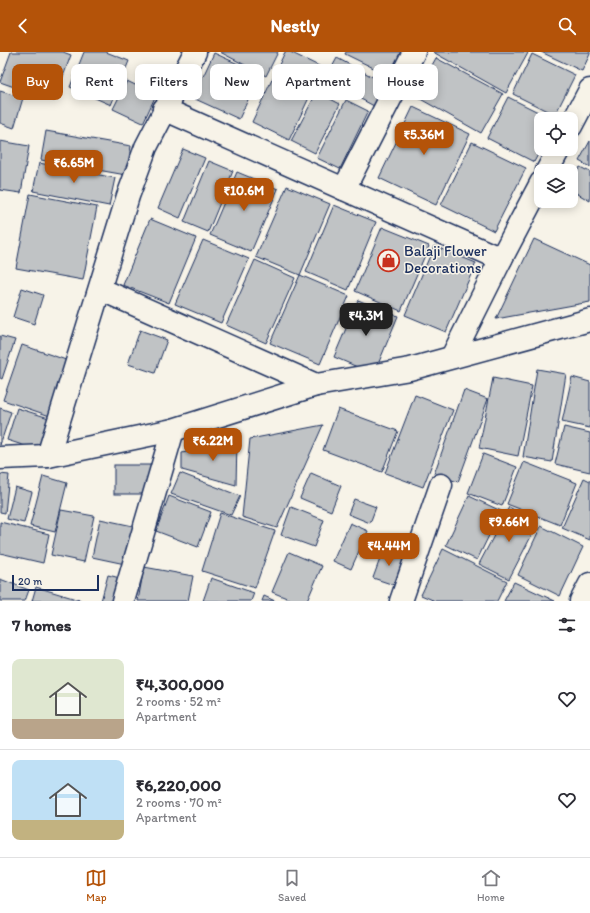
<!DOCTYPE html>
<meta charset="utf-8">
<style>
body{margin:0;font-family:Itim,sans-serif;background:#f2f2f3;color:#2b2b33;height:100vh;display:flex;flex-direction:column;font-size:15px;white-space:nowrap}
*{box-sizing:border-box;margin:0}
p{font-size:13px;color:#7c7c81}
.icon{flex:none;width:22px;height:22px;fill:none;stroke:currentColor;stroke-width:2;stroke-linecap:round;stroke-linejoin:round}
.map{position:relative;height:549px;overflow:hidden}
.panel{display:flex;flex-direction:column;background:#fff;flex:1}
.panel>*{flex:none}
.guide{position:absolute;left:12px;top:12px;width:566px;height:36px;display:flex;gap:8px}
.buttons{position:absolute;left:534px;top:60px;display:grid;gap:8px}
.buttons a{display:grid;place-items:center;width:44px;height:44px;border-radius:8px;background:#fff;box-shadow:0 2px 10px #0003;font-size:20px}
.scale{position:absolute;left:12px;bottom:10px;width:87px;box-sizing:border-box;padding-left:4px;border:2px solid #1b2f5e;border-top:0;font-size:11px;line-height:14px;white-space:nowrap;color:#1b2f5e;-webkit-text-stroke:3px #f7f3e8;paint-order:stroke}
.price{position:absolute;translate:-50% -34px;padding:0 9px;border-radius:8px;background:#b45309;color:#fff;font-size:13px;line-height:26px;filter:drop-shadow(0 1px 2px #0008)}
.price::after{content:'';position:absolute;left:50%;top:24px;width:12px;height:9px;margin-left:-6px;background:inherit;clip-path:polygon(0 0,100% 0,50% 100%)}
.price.current{background:#222;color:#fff}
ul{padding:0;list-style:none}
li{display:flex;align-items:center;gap:12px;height:100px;padding:0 12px}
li+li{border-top:1px solid #e1e1e2}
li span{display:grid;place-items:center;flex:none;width:112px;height:80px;border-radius:8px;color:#555}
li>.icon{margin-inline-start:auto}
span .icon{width:48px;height:48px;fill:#fffc;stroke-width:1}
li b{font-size:17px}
h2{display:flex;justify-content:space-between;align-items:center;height:48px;padding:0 12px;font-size:17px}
.tag{padding:0 14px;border-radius:8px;background:#fff;box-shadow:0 2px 10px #0003;font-size:14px;line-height:36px}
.tag.current{background:#b45309;color:#fff}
header{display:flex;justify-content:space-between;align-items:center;height:52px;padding:0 12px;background:#b45309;color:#fff;font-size:18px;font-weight:800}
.tab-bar{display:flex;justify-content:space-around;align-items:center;height:56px;border-top:1px solid #e1e1e2;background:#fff;font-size:11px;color:#7c7c81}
.tab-bar a{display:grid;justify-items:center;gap:2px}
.tab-bar .current{color:#b45309}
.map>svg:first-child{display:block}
</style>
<header><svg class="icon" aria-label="back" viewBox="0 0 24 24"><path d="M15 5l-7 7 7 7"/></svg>Nestly<svg class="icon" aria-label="search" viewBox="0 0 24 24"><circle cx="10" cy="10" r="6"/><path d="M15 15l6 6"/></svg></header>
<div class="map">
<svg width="590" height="549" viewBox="0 0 590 549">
<rect width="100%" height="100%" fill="#f7f3e8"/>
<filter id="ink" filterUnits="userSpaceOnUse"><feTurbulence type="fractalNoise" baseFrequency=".025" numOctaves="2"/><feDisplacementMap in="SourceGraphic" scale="8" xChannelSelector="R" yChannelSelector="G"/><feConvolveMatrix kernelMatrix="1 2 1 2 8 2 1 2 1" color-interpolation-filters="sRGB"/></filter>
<g filter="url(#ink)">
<g fill="#c0c3c5" stroke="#1b2f5e">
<path d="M11 0H63L71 3 54 49 0 30Z"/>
<path d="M84 0H106L129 9 111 53 70 35Z"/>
<path d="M220 0H278L266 24Z"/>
<path d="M285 0H290L323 16 289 88 252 70Z"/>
<path d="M346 0H404L392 25 345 2Z"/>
<path d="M433 0H526L528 1 506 41Z"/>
<path d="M541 0H590V2L582 19Z"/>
<path d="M214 1 260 22 239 67 193 46Z"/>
<path d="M532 2 575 23 555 63 513 42Z"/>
<path d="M337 6 386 32 374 54 325 28Z"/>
<path d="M436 6 503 42 481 81 415 44Z"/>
<path d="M127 29 156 43 143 71 113 57Z"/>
<path d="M0 39 23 46 14 76 0 71Z"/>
<path d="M317 40 340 52 315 101 291 89Z"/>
<path d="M508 45 552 67H541V97L534 110 487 86Z"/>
<path d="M346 48 368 59 340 117 317 106Z"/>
<path d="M413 55 470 82 436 153 379 126Z"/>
<path d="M46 79 131 94 126 123 41 108Z"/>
<path d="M0 89 29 94 21 141 0 138Z"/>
<path d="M590 89V115L579 109Z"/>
<path d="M472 90 526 116 494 179 441 153Z"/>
<path d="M183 97 205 106 180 166 158 156Z"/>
<path d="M209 109 233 119 208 180 184 170Z"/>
<path d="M39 111 115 126 109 154 33 139Z"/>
<path d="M580 115 590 120V149L571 138V131Z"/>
<path d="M237 120 278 137 251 200 210 183Z"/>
<path d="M287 134 330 152 300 223 256 205Z"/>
<path d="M30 142 97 155 83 228 16 216Z"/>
<path d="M334 153 376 170 348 238 306 220Z"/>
<path d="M150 167 196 186 169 251 123 233Z"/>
<path d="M382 175 429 194 401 259 355 239Z"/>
<path d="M534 187 590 213V250L496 267Z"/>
<path d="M203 188 249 207 221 271 175 252Z"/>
<path d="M434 194 476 211 446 280 405 263Z"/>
<path d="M255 208 295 226 266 291 226 273Z"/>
<path d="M300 223 349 244 320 312 270 291Z"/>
<path d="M22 236 43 243 34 272 13 265Z"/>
<path d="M358 248 398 264 374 322 334 305Z"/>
<path d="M140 278 167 288 155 321 128 312Z"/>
<path d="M0 284 15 288 2 327 0 326Z"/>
<path d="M22 293 72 310 53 365 3 348Z"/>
<path d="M537 317 566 322 552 410 523 405Z"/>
<path d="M572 325 590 330V376L562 370Z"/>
<path d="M493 326 532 334 518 404 479 396Z"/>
<path d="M464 338 488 347 458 430 434 422Z"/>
<path d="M415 343 453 358 423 435 385 421Z"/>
<path d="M0 356 11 360 0 393Z"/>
<path d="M17 356 52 367 41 399 7 388Z"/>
<path d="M338 357 398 379 382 420 323 398Z"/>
<path d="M323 373 277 476 242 465 250 387Z"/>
<path d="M564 375 590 381V420L555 412Z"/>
<path d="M237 389 236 433 182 418V401Z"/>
<path d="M483 402 517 415 502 454 468 441Z"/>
<path d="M524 410 577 431 560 473 507 452Z"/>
<rect x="114" y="413" width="37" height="29"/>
<path d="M180 421 240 444 231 463 171 442Z"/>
<path d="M311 421 341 434 331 459 300 446Z"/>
<path d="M0 422 9 423 5 461 0 460Z"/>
<path d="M43 424 67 431 55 480 30 474Z"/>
<path d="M584 426 590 429V488L562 476Z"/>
<path d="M15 435 32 440 24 471 7 467Z"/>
<path d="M169 444 211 460 198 495 156 479Z"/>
<path d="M469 444 501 459 477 508 446 493Z"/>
<path d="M354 447 376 455 370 471 348 462Z"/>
<path d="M291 455 324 468 314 495 281 483Z"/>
<path d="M509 455 538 471 509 527 479 512Z"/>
<path d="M61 458 94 464 84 510 51 503Z"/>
<path d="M220 461 275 479 255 536 202 519Z"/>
<path d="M100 467 133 474 125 512 92 505Z"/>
<path d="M0 470 49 482 43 511 0 501Z"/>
<path d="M350 471 368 479 351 517 333 509Z"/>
<path d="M541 474 583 495 560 544 518 523Z"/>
<path d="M384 496 405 504 394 533 373 526Z"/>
<path d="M443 497 507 529 497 549H435L421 543Z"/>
<path d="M289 500 322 514 307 549H294L272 540Z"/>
<path d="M144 515 193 524 188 549H138Z"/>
<path d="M108 523 120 526 114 549H101Z"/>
<path d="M211 526 254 541 251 549H203Z"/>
<path d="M0 527 29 538 25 549H0Z"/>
<path d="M514 530 555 549H504Z"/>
<path d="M36 535 83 549H32Z"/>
<path d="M264 544 275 549H262Z"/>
</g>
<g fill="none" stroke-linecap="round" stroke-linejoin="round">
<defs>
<g id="street">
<path d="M164 57 501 207"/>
<path d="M571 74 590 38"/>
<path d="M547 119 559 97"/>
<path d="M344 137 414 0"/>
<path d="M100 237 316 333"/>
<path d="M452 305 501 207 541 131"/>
<path d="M48 404 128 144 146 95 195 0"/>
<path d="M0 406 48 404 173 378 316 333 410 317 590 268"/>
<path d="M123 549 173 378"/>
<path d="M401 549 441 433"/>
<path d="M581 549 590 532"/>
</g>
</defs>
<use href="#street" stroke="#1b2f5e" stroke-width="25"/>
<use href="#street" stroke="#f7f3e8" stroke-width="22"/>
</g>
</g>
<defs>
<symbol id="shop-ring" viewBox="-11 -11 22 22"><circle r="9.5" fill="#f7f3e8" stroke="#c8321e" stroke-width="1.5"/><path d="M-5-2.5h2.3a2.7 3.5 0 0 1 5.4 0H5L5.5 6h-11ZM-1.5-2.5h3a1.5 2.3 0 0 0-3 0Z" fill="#c8321e"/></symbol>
</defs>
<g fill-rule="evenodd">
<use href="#shop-ring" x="376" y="196" width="25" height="25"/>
</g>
<g text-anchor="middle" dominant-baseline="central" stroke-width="3" stroke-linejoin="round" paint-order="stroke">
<g font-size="15" fill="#1b2f5e" stroke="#f7f3e8" text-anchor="start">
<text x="404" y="199">Balaji Flower<tspan x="404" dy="17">Decorations</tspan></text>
</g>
</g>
</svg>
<div class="buttons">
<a><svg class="icon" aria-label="locate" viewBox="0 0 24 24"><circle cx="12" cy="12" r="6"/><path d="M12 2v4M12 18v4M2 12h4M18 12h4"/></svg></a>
<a><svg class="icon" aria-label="layers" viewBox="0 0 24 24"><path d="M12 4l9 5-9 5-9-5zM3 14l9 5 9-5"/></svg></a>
</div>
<div class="scale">20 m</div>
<b class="price" style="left:424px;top:104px">₹5.36M</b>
<b class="price" style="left:74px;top:132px">₹6.65M</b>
<b class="price" style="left:244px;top:160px">₹10.6M</b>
<b class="price current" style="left:366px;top:285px">₹4.3M</b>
<b class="price" style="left:213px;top:410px">₹6.22M</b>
<b class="price" style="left:509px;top:491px">₹9.66M</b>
<b class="price" style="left:389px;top:515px">₹4.44M</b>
<div class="guide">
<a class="tag current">Buy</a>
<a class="tag">Rent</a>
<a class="tag">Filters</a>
<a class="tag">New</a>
<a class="tag">Apartment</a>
<a class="tag">House</a>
</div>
</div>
<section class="panel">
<h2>7 homes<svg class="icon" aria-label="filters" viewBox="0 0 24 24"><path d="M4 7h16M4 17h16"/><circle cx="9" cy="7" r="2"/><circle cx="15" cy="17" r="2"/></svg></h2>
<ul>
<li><span style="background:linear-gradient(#dfe7d0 75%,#b9a48a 0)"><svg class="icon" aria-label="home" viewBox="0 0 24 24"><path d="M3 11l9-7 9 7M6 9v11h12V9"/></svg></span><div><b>₹4,300,000</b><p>2 rooms · 52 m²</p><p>Apartment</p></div><svg class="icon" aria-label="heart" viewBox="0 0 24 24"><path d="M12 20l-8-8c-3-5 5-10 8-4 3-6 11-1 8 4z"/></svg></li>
<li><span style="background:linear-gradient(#bfe0f5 75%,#c2b280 0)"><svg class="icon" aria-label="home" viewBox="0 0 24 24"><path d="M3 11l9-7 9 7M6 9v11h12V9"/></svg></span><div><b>₹6,220,000</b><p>2 rooms · 70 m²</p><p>Apartment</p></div><svg class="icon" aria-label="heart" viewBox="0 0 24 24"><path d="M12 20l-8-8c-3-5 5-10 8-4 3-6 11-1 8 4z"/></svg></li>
</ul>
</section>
<nav class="tab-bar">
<a class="current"><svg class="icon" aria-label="map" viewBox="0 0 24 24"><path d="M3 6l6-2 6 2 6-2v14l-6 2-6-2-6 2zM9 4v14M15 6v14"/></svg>Map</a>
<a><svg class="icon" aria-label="saved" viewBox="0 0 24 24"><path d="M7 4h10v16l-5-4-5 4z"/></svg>Saved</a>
<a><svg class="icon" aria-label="home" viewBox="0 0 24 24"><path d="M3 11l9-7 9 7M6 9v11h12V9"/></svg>Home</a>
</nav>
